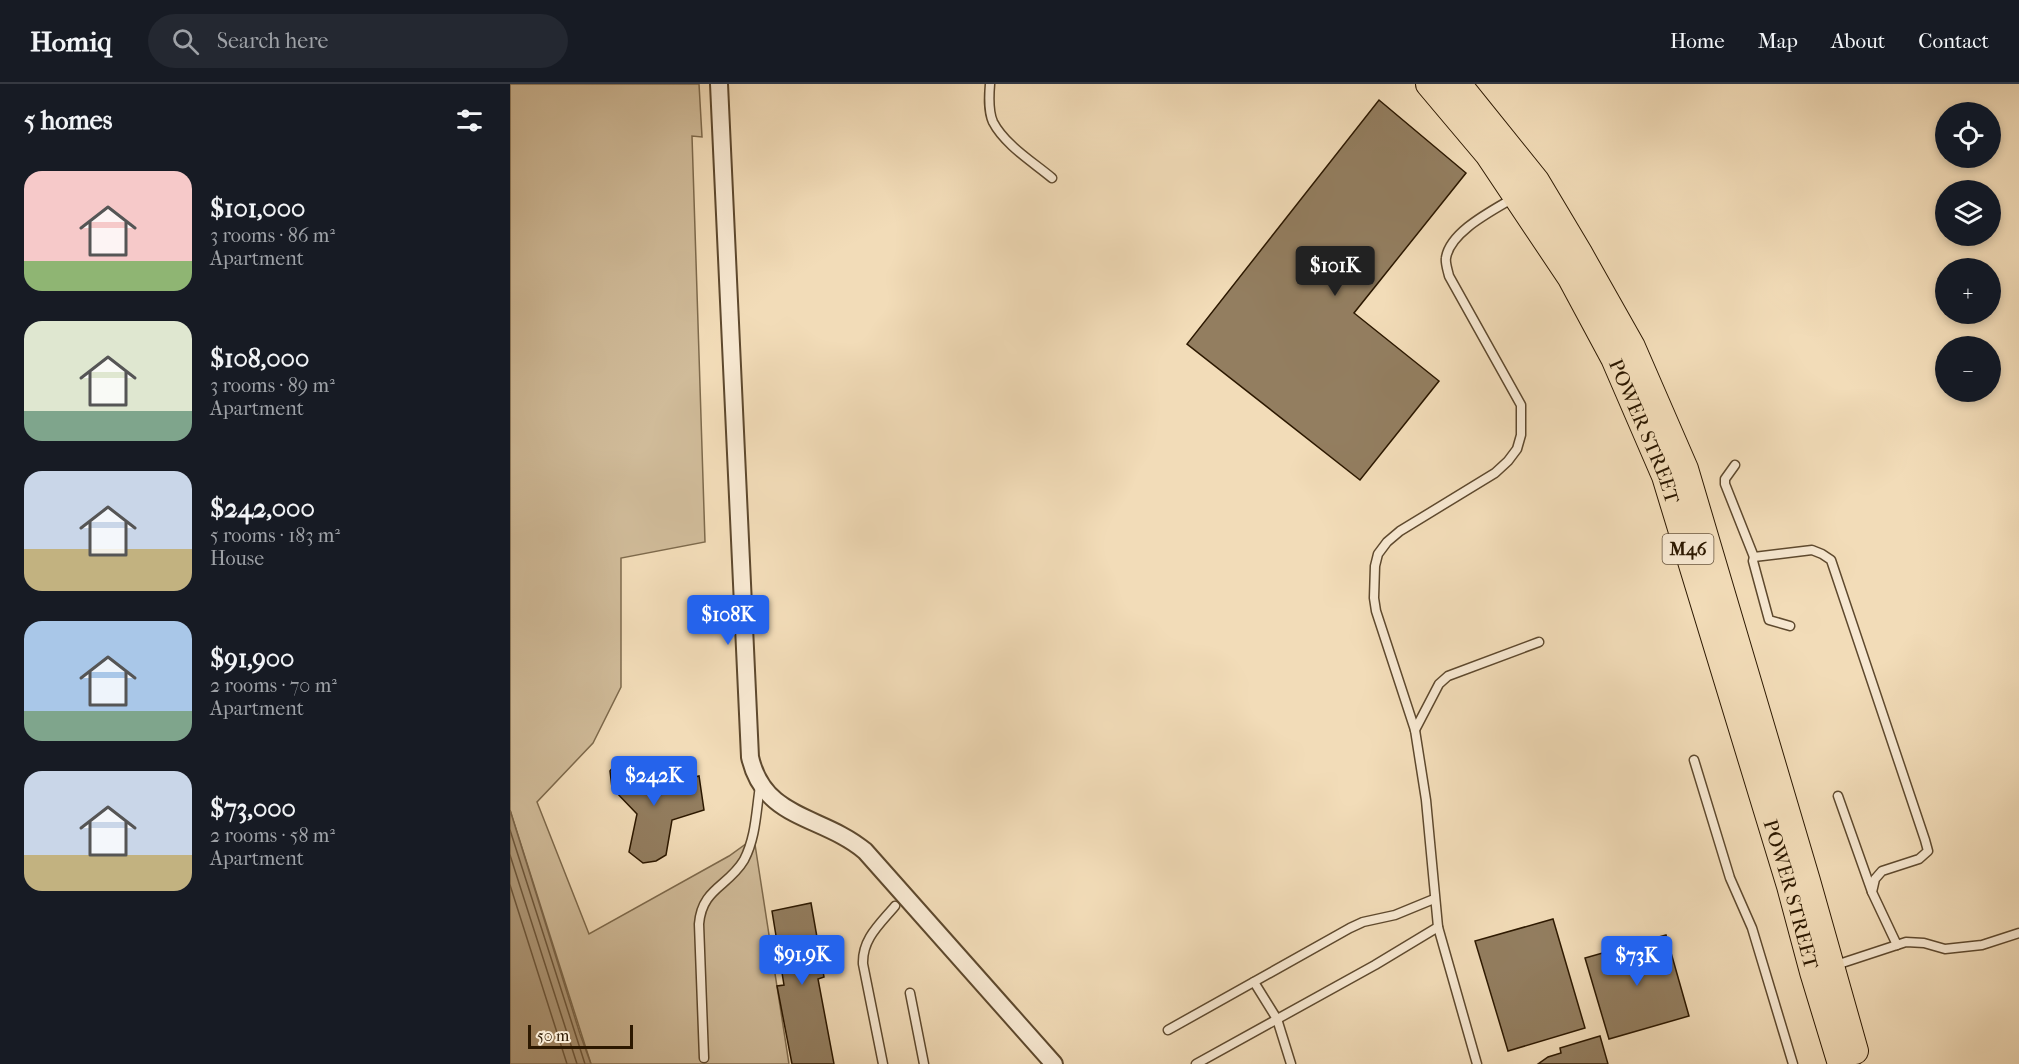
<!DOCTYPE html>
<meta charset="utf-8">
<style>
body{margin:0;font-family:"IM FELL French Canon",serif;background:#242831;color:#f1f3f6;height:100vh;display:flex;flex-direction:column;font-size:22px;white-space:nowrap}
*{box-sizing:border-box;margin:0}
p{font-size:20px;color:#9ea1a6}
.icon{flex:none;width:33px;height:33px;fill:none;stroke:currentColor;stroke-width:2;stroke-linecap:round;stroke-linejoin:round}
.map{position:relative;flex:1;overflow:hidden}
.details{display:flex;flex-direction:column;background:#171b24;width:510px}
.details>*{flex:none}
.controls{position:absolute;left:1425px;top:18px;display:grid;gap:12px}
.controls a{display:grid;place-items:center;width:66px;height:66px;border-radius:50%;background:#171b24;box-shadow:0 3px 9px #0003;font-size:30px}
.scale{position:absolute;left:18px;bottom:15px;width:105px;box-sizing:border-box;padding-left:6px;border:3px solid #2c1800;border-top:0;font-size:16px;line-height:21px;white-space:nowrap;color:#2c1800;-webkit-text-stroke:4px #f7e8d1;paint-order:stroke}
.price{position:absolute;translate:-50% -51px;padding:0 14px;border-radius:6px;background:#2563eb;color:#fff;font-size:20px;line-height:39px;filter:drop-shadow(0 2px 3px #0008)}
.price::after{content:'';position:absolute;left:50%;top:36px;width:18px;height:14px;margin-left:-9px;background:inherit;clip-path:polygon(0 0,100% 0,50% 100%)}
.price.current{background:#222;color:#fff}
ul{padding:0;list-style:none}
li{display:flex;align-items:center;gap:18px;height:150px;padding:0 24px}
li span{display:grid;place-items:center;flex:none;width:168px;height:120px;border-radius:18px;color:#555}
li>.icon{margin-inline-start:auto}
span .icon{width:72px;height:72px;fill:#fffc;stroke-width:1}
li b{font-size:26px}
h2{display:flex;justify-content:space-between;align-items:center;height:72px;padding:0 24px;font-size:26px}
header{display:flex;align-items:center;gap:36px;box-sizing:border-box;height:84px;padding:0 30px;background:#171b24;border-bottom:2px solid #363941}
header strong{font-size:28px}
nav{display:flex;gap:33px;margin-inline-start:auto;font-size:21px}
.search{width:420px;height:54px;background:#242831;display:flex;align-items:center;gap:15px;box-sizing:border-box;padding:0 21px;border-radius:33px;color:#9ea1a6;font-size:22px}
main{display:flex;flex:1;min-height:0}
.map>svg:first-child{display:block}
</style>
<header>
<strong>Homiq</strong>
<div class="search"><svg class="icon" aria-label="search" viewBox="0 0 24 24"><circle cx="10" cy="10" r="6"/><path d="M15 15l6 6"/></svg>Search here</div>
<nav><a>Home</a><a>Map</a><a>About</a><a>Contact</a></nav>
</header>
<main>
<section class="details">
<h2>5 homes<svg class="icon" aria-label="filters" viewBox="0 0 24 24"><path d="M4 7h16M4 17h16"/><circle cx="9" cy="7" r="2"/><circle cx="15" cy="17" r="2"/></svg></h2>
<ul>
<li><span style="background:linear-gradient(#f6c9c9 75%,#8fb573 0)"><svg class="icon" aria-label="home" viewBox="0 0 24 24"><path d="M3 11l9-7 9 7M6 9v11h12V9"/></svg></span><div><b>$101,000</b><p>3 rooms · 86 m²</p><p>Apartment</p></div></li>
<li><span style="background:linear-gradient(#dfe7d0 75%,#7fa58c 0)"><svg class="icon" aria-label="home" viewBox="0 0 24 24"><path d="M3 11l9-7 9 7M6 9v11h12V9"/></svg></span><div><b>$108,000</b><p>3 rooms · 89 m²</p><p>Apartment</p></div></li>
<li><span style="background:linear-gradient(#c9d6e8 65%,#c2b280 0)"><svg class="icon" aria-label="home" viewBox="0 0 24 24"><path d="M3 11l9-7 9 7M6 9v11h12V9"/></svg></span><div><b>$242,000</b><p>5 rooms · 183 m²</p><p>House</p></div></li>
<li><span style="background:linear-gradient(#a9c7e8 75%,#7fa58c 0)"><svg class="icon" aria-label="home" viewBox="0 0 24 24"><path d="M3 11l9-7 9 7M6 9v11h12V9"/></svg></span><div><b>$91,900</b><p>2 rooms · 70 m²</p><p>Apartment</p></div></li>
<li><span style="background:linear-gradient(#c9d6e8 70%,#c2b280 0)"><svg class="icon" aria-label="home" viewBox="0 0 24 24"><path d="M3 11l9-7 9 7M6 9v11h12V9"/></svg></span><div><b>$73,000</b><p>2 rooms · 58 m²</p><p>Apartment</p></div></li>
</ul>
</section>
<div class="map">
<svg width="1509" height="980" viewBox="0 0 1509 980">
<rect width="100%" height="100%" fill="#f2dcb8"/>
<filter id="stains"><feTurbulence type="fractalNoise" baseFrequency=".00333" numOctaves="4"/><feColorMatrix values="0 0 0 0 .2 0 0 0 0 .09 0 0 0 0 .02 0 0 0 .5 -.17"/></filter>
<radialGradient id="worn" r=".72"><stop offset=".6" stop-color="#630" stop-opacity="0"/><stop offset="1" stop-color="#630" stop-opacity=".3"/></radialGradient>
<path fill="#d0bb99" stroke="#7e6a4c" stroke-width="1.5" d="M0 0H189L192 53 182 52 195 458 111 474V603L83 659 27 718 79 850 219 772 244 754 279 980H81L0 726Z"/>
<path fill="#af9979" stroke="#7b6549" stroke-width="1.5" d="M0 726 70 950 81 980H0Z"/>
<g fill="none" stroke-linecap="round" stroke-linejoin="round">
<g stroke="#6e583c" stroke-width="1.5">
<path d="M0 746 75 980"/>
<path d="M0 771 67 980"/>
<path d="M0 801 57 980"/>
</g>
</g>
<g fill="#937e60" stroke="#2c1800" stroke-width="1.5">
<path d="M869 16 956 89 844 229 929 297 850 396 677 260Z"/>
<path d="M122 674 153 704 157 700 189 692 194 726 162 736 156 771 146 777 133 779 119 768 127 730 102 704 100 687 108 677Z"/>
<path d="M301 819 314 893 308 895 324 980H282L267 902 274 901 262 827Z"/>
<path d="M1043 835 1075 944 998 967 965 857Z"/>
<path d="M1156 851 1179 932 1099 955 1075 874Z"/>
<path d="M1090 952 1098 980H1028L1038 973 1051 969 1050 964Z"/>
</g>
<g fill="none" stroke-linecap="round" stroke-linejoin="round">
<defs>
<g id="service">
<path d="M480 0C479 12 478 27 483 38 495 61 523 78 542 94"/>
<path d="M1225 381 1215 395V400L1244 473"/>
<path d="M1280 542 1259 536 1243 477 1244 473 1302 466 1312 470 1321 476 1415 756 1418 767 1409 775 1372 787 1365 795 1362 808 1387 861"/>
<path d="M905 646 929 600 938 592 1029 558"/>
<path d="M1184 676 1220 794 1242 844 1283 980"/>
<path d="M1328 712 1362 808"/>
<path d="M1323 882 1396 858 1414 859 1435 865 1472 861 1509 849"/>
<path d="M744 898 767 935 781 980"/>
<path d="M400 909 414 980"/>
<path d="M658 946 840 844 853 838 885 831 924 815"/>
<path d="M194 974 189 840C192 804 218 803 234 776 246 753 246 728 250 702"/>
<path d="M373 980 353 880C352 855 370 840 385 822"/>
<path d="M686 980 865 881 928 843"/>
<path d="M967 980 928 843 916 716 905 646 866 527 864 514 865 482 868 470 877 458 890 447 985 389 998 377 1007 365 1011 351V321L939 192C938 187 935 179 936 174 940 147 984 126 1005 113"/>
</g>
<path id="minor" d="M209 0 240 673C254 736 312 731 355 767L544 980"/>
<g id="primary">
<path id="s1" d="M919 0 978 70 1061 194 1104 274 1155 392 1280 802 1303 888 1331 980"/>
<path d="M948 0 1026 97 1069 169 1122 263 1175 385 1297 797 1345 967"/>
</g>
</defs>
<use href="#service" stroke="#5e492e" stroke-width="11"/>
<use href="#minor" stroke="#5e492e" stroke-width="20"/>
<use href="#primary" stroke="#2c1800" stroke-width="28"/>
<use href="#service" stroke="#f7e8d1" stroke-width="8"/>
<use href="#minor" stroke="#f7e8d1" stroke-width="16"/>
<use href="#primary" stroke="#f2dcb8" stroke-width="26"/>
</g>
<g text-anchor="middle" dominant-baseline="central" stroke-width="5" stroke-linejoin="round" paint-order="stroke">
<rect fill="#f7e8d1" stroke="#69563f" stroke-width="1.5" x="1152.5" y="450" width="51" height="30" rx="4.5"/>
<g font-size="18" font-weight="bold" fill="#2c1800">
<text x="1178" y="465">M46</text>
</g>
<g font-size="20" fill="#2c1800" stroke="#f7e8d1">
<text stroke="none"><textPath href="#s1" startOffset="411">POWER STREET</textPath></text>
<text stroke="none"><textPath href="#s1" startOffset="897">POWER STREET</textPath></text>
</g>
</g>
<rect width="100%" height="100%" filter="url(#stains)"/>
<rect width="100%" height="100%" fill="url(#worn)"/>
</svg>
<div class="controls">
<a><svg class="icon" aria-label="locate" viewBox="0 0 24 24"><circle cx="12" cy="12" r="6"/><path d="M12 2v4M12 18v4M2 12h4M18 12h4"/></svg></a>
<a><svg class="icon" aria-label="layers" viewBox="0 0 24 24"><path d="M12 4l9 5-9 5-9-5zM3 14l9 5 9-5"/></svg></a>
<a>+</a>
<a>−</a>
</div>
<div class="scale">50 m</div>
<b class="price current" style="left:825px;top:213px">$101K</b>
<b class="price" style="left:218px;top:562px">$108K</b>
<b class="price" style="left:144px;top:723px">$242K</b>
<b class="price" style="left:292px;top:902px">$91.9K</b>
<b class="price" style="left:1127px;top:903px">$73K</b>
</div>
</main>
